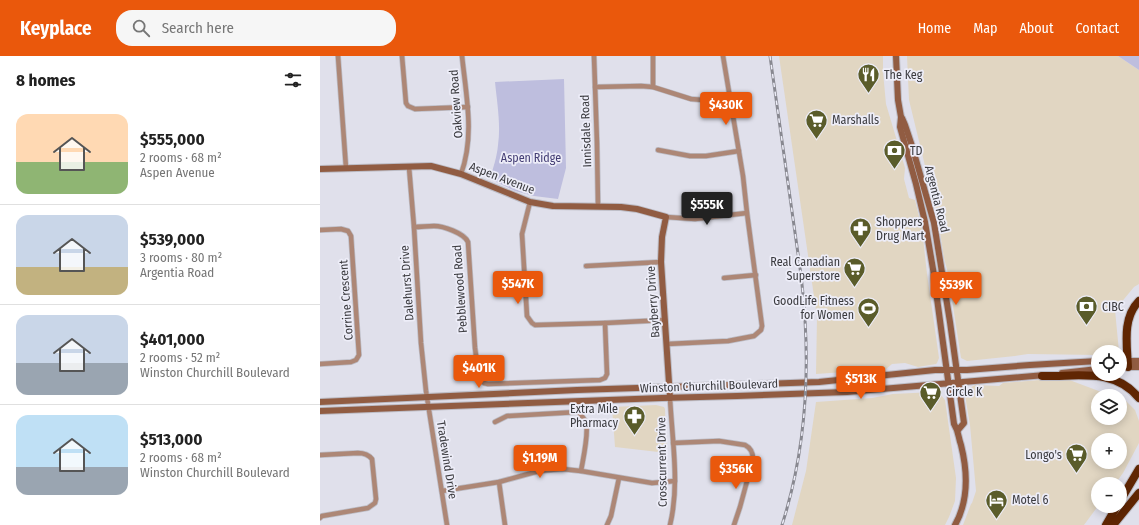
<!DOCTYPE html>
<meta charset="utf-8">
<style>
body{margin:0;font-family:"Fira Sans Condensed",sans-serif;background:#f6f6f6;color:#222;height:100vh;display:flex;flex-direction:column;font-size:15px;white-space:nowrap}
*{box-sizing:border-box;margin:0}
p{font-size:13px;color:#767676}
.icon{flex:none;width:22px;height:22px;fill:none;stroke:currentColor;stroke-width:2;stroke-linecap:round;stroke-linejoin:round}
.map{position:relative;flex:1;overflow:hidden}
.panel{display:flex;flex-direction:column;background:#fff;width:320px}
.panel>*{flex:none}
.tools{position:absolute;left:771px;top:289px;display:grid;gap:8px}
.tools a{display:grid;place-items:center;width:36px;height:36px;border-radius:50%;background:#fff;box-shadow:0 2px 10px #0003;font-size:20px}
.price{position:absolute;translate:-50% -34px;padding:0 9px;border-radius:4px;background:#ea580c;color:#fff;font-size:13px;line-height:26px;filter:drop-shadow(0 1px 2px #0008)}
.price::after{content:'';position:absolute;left:50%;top:24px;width:12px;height:9px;margin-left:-6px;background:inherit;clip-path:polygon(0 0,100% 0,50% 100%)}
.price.selected{background:#222;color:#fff}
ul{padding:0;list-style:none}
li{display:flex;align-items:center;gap:12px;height:100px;padding:0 16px}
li+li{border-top:1px solid #e0e0e0}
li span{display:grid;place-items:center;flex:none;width:112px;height:80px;border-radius:12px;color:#555}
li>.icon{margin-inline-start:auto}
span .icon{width:48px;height:48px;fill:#fffc;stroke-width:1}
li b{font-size:17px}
h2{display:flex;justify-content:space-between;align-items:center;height:48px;padding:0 16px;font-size:17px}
header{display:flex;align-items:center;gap:24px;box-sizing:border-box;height:56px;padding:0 20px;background:#ea580c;color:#fff}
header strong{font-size:19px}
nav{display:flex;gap:22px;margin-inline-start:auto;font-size:14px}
.search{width:280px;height:36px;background:#f6f6f6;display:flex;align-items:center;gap:10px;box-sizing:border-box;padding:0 14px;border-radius:16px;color:#767676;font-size:15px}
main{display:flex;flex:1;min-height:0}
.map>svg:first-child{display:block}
</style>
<header>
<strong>Keyplace</strong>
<div class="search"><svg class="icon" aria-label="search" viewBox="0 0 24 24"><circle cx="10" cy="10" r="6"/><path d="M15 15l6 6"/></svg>Search here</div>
<nav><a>Home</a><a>Map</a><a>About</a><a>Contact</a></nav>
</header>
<main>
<section class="panel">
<h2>8 homes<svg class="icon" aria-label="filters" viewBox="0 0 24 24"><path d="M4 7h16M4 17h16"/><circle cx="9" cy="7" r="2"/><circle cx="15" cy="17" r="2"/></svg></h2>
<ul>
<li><span style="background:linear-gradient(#ffd9b3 60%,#8fb573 0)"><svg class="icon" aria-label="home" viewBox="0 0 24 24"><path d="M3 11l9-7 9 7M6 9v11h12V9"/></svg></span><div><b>$555,000</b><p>2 rooms · 68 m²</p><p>Aspen Avenue</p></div></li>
<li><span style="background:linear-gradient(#c9d6e8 65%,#c2b280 0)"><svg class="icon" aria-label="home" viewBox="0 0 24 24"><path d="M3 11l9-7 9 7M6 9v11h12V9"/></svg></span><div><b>$539,000</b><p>3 rooms · 80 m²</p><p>Argentia Road</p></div></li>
<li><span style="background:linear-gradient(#c9d6e8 60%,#9aa5b1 0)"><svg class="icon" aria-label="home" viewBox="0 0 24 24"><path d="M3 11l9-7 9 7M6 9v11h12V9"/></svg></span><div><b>$401,000</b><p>2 rooms · 52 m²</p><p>Winston Churchill Boulevard</p></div></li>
<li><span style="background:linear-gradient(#bfe0f5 65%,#9aa5b1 0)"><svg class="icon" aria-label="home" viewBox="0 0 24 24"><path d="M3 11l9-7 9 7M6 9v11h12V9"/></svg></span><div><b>$513,000</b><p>2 rooms · 68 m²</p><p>Winston Churchill Boulevard</p></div></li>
</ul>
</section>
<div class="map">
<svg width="819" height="469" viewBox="0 0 819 469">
<rect width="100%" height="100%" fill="#e0e0eb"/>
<g fill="#e1d6c2" fill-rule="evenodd">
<path d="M459 0H563V16L566 48 585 112 584 123 589 142 595 144 602 173 607 218 619 302 617 307 616 308 598 311 585 307 572 308 566 313 496 318 497 261Z"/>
<path d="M587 0H798L819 14V228L814 231 795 254 799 296H778V299L708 298 695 300 647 305 641 302 628 217 624 202 618 163 613 143 616 136 613 121 607 118 589 44Z"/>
<path d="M744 322 792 340H778V362H800V343L806 345 815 354 819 365V387L803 417 795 428H778V450L764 469H643L651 448 652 447 656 435 650 369 645 339 648 333 655 329 679 330 683 327ZM778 384H800V406H778Z"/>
<path d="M613 336 620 338 625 344 636 422 635 445 629 461 625 469H472L486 415 496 346 552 342 573 338Z"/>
<path d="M336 349 344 351 345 353 347 397 295 391 292 351Z"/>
</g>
<g fill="#bebede">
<path d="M798 0H819V14Z"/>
<path d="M244 23 246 112 238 143 214 140 195 135 170 123C173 112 177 101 178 89 181 69 177 46 175 26Z"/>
</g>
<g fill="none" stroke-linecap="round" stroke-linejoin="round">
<defs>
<g id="street">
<path d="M18 0 26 112"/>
<path d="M82 0 86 47 88 50 95 53 148 51"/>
<path d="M274 0 277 87 278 150"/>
<path d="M333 0V31"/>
<path d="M275 31 321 30 333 31 371 43 383 44 410 43"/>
<path d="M338 94 370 100H386L419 95"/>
<path d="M89 111 94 171 101 287 106 335 127 469"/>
<path d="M141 118C155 80 146 39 142 0"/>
<path d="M210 146 202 178 207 260 212 267 215 269 285 267 345 264"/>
<path d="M346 161 375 163 427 157"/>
<path d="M94 171C101 171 107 170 114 170 123 170 144 177 148 186L155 292 159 322 164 327 168 328 280 324 285 322 287 318 285 267"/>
<path d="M0 174 21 173 28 175 31 180 39 299 36 304 31 306 0 308"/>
<path d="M266 210 341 206"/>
<path d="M404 222 436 219"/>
<path d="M347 288 408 285 434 280 441 274 442 270 427 157 423 120 403 0"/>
<path d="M175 366 187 360 258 356C261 359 264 362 266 366 269 378 263 403 261 415"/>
<path d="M353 387 399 385 425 389C431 392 433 397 433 403L420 451 414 469"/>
<path d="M0 399 38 397C44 397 48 398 52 403L56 443 55 447 48 452 2 460 0 462"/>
<path d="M179 426 185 469"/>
<path d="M122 435 179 426 219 415 242 413 261 415 332 427 355 425"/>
<path d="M287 469 291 460 299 422"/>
<path d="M350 469C360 428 352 384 350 342"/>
</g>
<g id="secondary">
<path d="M576 0 578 44 581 61 580 71 596 128 605 166 613 213 634 368C639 376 638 381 641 389 648 417 649 444 635 469"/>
<path d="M582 62 585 69 592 90 614 167 630 266 644 367 638 374"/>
<path d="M0 113 111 110 141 118 210 146 233 150 301 151 317 153 346 161 342 181 341 206 350 342"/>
<path d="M800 305H819"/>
<path d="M800 311H819"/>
<path d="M742 317 778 313"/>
<path d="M0 346 257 334 499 326 615 314H647L710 309 778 305"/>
<path d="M0 355 342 342 417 340 527 336 725 319"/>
</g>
<g id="highway">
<path d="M808 311C807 289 802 262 819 245"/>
<path d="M722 320C757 321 794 311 819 342"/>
<path d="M800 445 819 413"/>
<path d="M786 469 797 450"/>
<path d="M793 469 819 437"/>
</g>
</defs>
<use href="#street" stroke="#bcbcc5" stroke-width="6"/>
<use href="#secondary" stroke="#bcbcc5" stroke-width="8"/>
<use href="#highway" stroke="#bcbcc5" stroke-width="10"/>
<use href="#street" stroke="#ad8776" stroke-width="4.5"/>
<use href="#secondary" stroke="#915c42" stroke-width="6"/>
<use href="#highway" stroke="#602603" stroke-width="8"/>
<defs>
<path id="rail" d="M450 0 481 219C491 303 488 388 462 469"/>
</defs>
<use href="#rail" stroke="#888890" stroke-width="3"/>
<use href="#rail" stroke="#ededf8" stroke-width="1.5" stroke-dasharray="4.5" stroke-linecap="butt"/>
</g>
<defs>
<symbol id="restaurant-pin" viewBox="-11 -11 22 30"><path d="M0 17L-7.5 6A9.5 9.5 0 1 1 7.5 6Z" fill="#5a5c2a" stroke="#ededf8"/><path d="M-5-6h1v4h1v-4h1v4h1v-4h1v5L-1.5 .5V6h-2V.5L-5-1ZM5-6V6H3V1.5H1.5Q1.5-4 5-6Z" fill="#fff"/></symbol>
<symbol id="supermarket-pin" viewBox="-11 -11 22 30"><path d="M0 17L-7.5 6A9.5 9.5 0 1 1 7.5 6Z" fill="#5a5c2a" stroke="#ededf8"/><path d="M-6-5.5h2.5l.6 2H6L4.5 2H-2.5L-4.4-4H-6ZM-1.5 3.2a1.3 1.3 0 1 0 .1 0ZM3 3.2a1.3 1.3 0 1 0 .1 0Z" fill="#fff"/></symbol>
<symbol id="bank-pin" viewBox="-11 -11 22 30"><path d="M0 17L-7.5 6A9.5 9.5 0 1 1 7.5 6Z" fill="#5a5c2a" stroke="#ededf8"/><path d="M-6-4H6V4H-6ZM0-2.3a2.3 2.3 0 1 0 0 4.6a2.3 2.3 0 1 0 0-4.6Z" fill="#fff"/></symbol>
<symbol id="pharmacy-pin" viewBox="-11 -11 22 30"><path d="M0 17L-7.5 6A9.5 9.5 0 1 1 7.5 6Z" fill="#5a5c2a" stroke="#ededf8"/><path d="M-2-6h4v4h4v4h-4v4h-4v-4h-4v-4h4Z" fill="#fff"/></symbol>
<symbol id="stadium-pin" viewBox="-11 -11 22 30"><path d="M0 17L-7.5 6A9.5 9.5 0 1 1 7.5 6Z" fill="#5a5c2a" stroke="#ededf8"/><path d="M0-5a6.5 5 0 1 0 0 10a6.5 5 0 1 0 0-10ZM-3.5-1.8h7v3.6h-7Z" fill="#fff"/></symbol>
<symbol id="hotel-pin" viewBox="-11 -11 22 30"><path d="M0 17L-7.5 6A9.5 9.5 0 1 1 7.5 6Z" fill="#5a5c2a" stroke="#ededf8"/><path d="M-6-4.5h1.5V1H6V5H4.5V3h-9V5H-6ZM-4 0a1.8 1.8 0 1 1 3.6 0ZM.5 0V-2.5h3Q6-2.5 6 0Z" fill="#fff"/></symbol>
</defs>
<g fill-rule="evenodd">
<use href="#restaurant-pin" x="536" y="6" width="25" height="34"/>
<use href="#supermarket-pin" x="484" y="52" width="25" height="34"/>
<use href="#bank-pin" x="562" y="82" width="25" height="34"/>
<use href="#pharmacy-pin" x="528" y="160" width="25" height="34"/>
<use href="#supermarket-pin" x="522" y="200" width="25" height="34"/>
<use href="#bank-pin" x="754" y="238" width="25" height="34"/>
<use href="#stadium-pin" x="536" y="240" width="25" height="34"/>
<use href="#supermarket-pin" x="598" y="324" width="25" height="34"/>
<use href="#pharmacy-pin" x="302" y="348" width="25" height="34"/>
<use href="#supermarket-pin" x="744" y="386" width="25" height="34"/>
<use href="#hotel-pin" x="664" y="432" width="25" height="34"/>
</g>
<g text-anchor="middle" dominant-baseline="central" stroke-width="3.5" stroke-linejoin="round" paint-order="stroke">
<g font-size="12" fill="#3b3b3f" stroke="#ededf8" text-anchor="start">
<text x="564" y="19">The Keg</text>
<text x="512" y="64">Marshalls</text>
<text x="590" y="95">TD</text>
<text x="556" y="166">Shoppers<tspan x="556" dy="14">Drug Mart</tspan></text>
<text x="520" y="206" text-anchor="end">Real Canadian<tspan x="520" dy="14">Superstore</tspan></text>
<text x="534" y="245" text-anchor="end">GoodLife Fitness<tspan x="534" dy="14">for Women</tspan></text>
<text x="782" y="251">CIBC</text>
<text x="626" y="336">Circle K</text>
<text x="298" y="353" text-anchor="end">Extra Mile<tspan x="298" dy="14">Pharmacy</tspan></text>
<text x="742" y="399" text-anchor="end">Longo's</text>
<text x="692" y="444">Motel 6</text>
</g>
<g font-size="12" fill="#3b3b3f" stroke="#ededf8">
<text transform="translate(136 48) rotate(-94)">Oakview Road</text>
<text transform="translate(266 75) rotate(-92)">Innisdale Road</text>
<text transform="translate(182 122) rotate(21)">Aspen Avenue</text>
<text transform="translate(617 143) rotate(76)">Argentia Road</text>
<text transform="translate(87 227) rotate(-94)">Dalehurst Drive</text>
<text transform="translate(140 233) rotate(-94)">Pebblewood Road</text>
<text transform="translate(26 244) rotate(-94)">Corrine Crescent</text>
<text transform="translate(333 246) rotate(-94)">Bayberry Drive</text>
<text transform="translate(389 330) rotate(-2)">Winston Churchill Boulevard</text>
<text transform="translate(127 404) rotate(81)">Tradewind Drive</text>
<text transform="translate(342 406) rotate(-91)">Crosscurrent Drive</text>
</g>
<g font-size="12" fill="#443e74" stroke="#ededf8">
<text x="211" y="102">Aspen Ridge</text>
</g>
</g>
</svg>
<div class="tools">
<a><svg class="icon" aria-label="locate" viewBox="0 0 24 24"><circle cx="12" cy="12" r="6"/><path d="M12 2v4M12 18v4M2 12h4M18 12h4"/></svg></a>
<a><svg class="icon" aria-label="layers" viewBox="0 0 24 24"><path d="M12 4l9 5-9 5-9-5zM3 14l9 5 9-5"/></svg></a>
<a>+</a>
<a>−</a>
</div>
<b class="price" style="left:406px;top:70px">$430K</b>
<b class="price selected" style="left:387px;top:170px">$555K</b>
<b class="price" style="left:198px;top:249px">$547K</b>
<b class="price" style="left:636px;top:250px">$539K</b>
<b class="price" style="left:159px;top:333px">$401K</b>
<b class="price" style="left:541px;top:344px">$513K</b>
<b class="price" style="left:220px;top:423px">$1.19M</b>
<b class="price" style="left:416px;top:434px">$356K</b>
</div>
</main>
